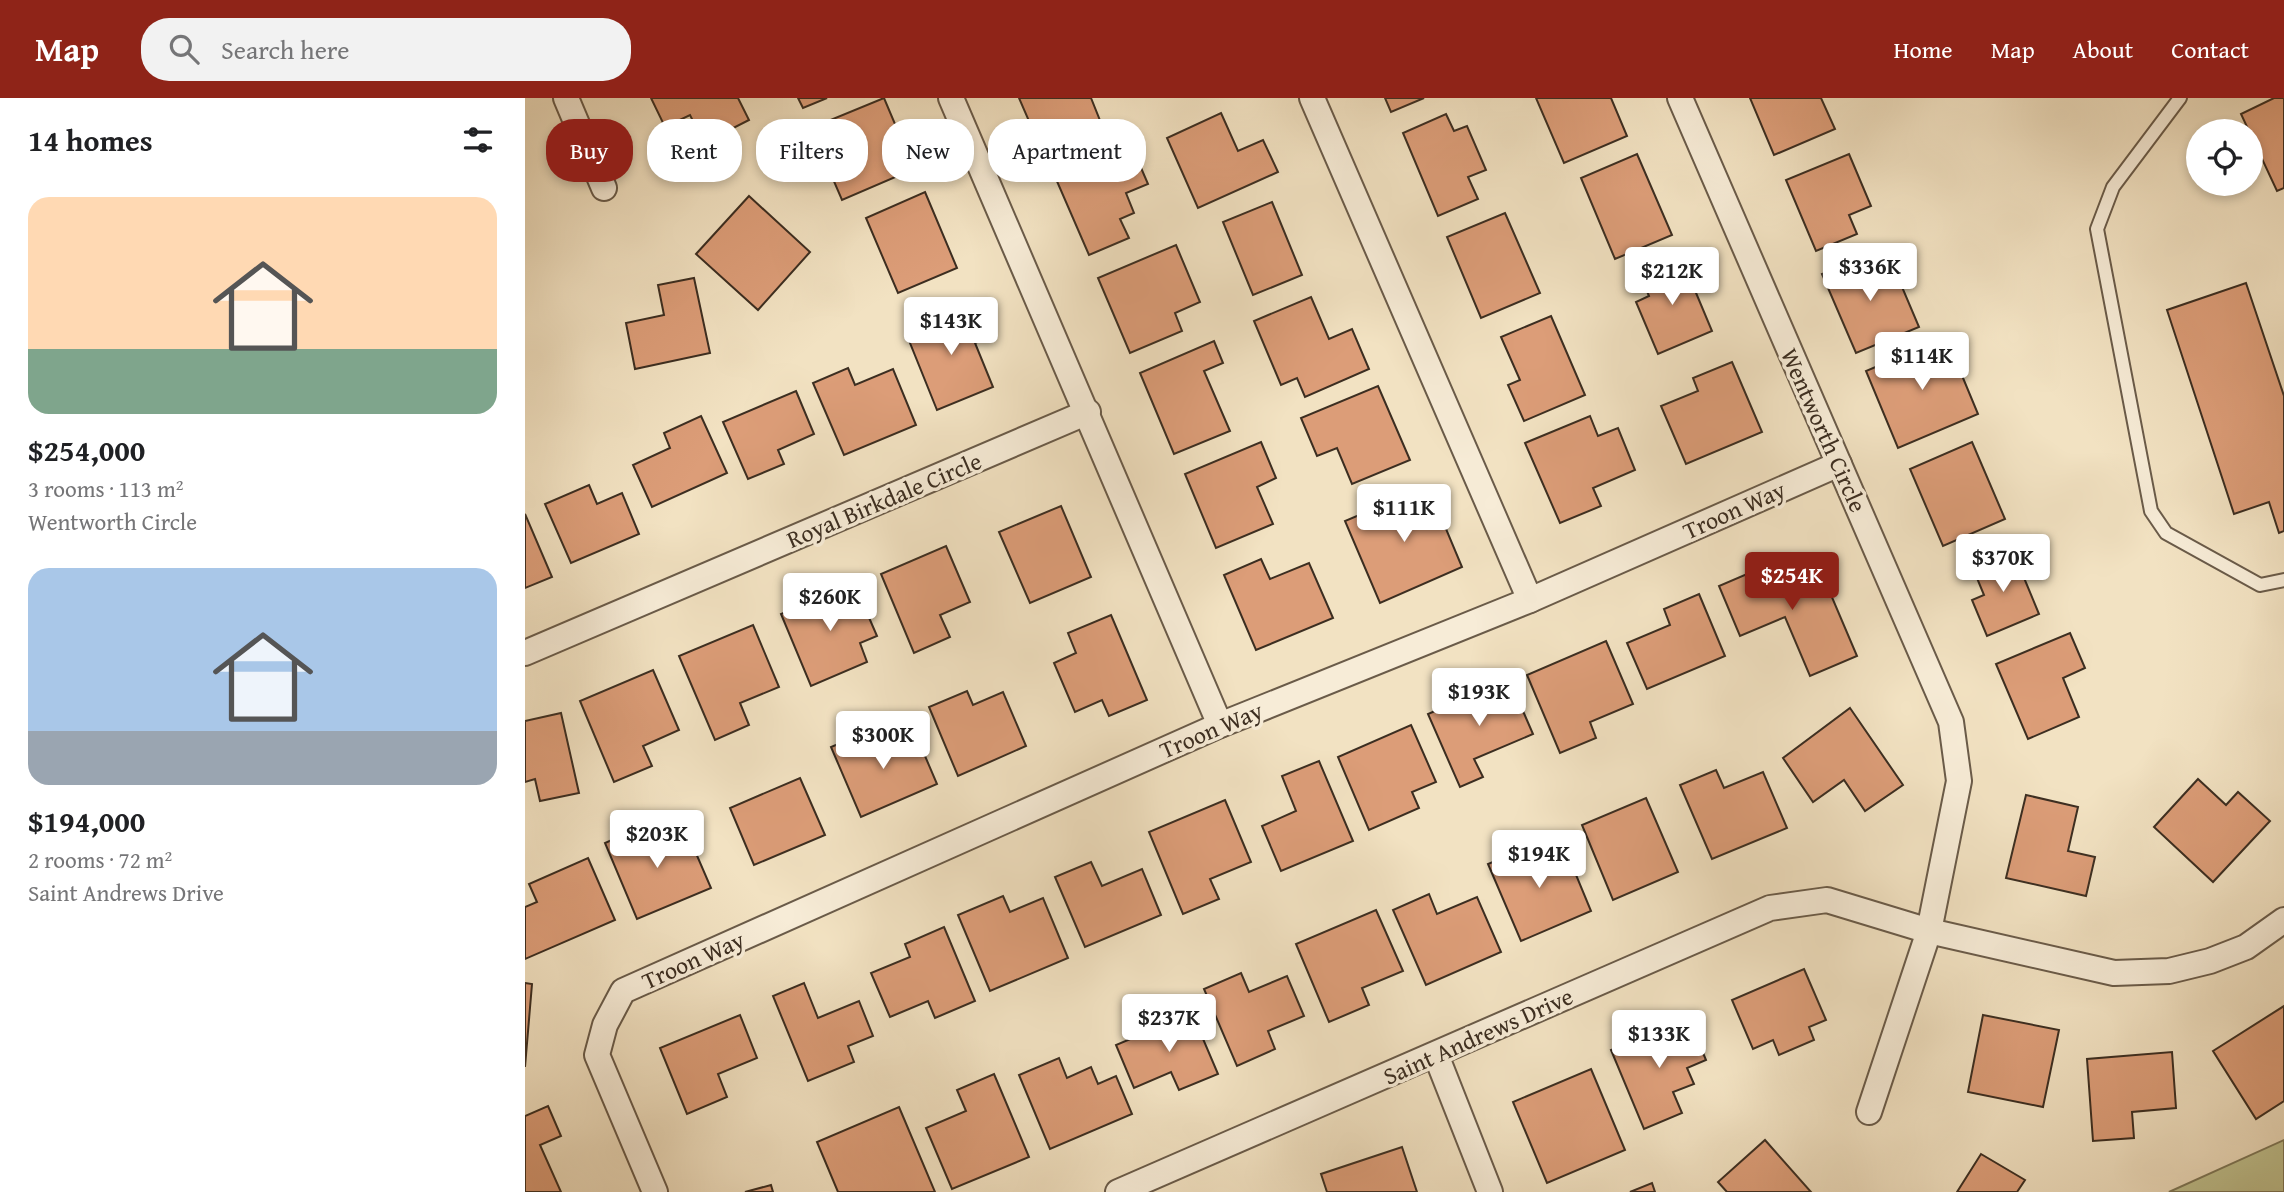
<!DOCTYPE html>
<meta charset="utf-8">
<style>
body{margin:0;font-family:"Gentium Book Plus",serif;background:#f2f2f2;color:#202124;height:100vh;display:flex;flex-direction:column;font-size:26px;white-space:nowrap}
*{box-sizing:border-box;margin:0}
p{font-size:23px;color:#757577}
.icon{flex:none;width:38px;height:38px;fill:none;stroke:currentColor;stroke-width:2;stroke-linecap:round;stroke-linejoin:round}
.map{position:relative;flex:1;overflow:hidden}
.details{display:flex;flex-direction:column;background:#fff;width:525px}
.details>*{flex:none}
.banner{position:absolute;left:21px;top:21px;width:665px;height:63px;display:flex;gap:14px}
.fabs{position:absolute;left:1661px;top:21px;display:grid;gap:14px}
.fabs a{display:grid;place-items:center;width:77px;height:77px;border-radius:50%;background:#fff;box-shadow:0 4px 10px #0003;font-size:35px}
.price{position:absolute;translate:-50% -60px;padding:0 16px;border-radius:7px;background:#fff;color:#222;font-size:23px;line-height:46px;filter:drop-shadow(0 2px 4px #0008)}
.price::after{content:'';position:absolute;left:50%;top:42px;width:21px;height:16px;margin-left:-10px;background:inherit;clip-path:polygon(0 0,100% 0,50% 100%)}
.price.on{background:#8f2418;color:#fff}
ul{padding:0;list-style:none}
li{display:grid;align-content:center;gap:14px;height:371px;padding:0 28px}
li span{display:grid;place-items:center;height:217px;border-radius:21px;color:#555}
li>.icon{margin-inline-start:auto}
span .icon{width:126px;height:126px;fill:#fffc;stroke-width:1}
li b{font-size:30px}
h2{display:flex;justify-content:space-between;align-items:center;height:84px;padding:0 28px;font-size:30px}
.tag{padding:0 24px;border-radius:28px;background:#fff;box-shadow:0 4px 10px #0003;font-size:24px;line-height:63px}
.tag.on{background:#8f2418;color:#fff}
header{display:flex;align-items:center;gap:42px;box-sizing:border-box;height:98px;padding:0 35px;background:#8f2418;color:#fff}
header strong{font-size:33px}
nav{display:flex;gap:38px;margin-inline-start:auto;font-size:24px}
.search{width:490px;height:63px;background:#f2f2f2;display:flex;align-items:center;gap:18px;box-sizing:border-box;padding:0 24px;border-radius:28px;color:#757577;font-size:26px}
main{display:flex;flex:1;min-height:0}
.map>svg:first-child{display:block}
</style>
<header>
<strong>Map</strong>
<div class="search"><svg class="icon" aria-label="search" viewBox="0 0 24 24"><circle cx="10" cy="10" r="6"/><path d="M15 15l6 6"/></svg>Search here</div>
<nav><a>Home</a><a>Map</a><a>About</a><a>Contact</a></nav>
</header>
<main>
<section class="details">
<h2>14 homes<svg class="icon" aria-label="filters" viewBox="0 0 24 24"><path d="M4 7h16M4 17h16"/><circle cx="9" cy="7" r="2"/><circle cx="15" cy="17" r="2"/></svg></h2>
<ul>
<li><span style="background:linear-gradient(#ffd9b3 70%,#7fa58c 0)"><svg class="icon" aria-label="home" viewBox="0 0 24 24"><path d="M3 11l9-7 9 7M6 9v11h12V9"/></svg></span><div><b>$254,000</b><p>3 rooms · 113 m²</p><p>Wentworth Circle</p></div></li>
<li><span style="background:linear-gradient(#a9c7e8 75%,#9aa5b1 0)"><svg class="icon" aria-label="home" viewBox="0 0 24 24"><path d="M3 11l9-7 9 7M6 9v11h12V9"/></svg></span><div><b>$194,000</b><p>2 rooms · 72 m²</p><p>Saint Andrews Drive</p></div></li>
</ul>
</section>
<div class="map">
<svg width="1759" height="1094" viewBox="0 0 1759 1094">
<rect width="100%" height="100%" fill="#f2e2c2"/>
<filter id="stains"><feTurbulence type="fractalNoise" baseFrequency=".00286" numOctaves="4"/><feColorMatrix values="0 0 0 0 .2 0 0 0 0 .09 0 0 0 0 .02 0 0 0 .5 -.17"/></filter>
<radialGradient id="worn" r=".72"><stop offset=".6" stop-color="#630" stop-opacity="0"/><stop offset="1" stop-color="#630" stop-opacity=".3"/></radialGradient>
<path fill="#c0c28f" stroke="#7e7858" stroke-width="2" d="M1759 1042V1094H1644Z"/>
<g fill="#dc9d78" stroke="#3c2e21" stroke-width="2">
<path d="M126 0H213L224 22 179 45 165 17 140 29Z"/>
<path d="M273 0H302L278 10Z"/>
<path d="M359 0 389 71 317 102 286 30Z"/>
<path d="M494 0H566L580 35 520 60Z"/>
<path d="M860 0H899L866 14Z"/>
<path d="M1011 0H1086L1102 38 1039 65Z"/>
<path d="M1225 0H1296L1310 31 1249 57Z"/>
<path d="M1749 0H1759V90L1752 93 1716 16Z"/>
<path d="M696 15 713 53 738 42 753 74 673 110 642 40Z"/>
<path d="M921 16 929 33 942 28 961 72 943 79 953 101 913 118 878 35Z"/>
<path d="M607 49 623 86 601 95 609 115 595 121 604 140 564 157 531 81Z"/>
<path d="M1112 56 1147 137 1090 161 1056 80Z"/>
<path d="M1324 56 1346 108 1324 117 1332 136 1291 153 1261 82Z"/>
<path d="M400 94 432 170 373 195 341 120Z"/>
<path d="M224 98 285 154 233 212 171 156Z"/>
<path d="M747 104 777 177 728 197 698 124Z"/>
<path d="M980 115 1015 195 956 220 922 139Z"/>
<path d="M651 147 675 204 650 215 657 233 605 255 573 180Z"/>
<path d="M1344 157 1352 177 1369 170 1394 229 1331 255 1297 176Z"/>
<path d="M1156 159 1187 233 1133 256 1111 204 1124 198 1115 177Z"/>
<path d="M169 180 185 255 110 271 101 225 139 217 133 187Z"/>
<path d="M1721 185 1759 298V433L1754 435 1744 404 1709 416 1642 212Z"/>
<path d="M786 199 804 241 827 231 844 271 780 299 772 280 756 287 729 223Z"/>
<path d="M448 207 462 240 450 245 468 289 412 312 381 235Z"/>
<path d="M1026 218 1060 297 999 323 983 287 995 282 976 239Z"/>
<path d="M1421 239 1453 316 1373 350 1341 273Z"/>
<path d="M689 243 698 265 679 273 705 333 649 356 615 275Z"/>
<path d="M1207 264 1237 334 1161 366 1136 308 1173 293 1168 280Z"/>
<path d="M323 270 330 287 368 271 391 327 319 357 288 285Z"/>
<path d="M853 288 885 362 827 386 812 350 792 358 776 320Z"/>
<path d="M271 293 289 336 253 352 259 366 223 381 198 324Z"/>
<path d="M176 318 202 375 127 409 108 367 145 350 139 335Z"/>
<path d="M1065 318 1073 338 1093 330 1110 372 1068 390 1076 408 1035 425 1000 345Z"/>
<path d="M736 344 751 380 732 389 748 426 691 450 660 376Z"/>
<path d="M1447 344 1480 421 1418 448 1385 371Z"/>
<path d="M64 387 72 406 97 395 114 436 46 465 20 406Z"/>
<path d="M903 388 937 469 855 505 820 423Z"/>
<path d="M536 408 566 479 505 505 474 434Z"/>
<path d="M0 416 27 479 0 490Z"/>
<path d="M421 448 445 504 415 517 425 539 389 555 356 476Z"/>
<path d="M1487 451 1514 516 1462 538 1447 502 1459 497 1447 468Z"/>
<path d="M736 461 745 481 784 465 808 520 731 552 699 477Z"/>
<path d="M1250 464 1257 479 1292 464 1332 558 1285 578 1260 519 1215 538 1194 488Z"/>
<path d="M329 485 352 538 335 545 342 564 286 588 256 516Z"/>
<path d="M1174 496 1200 558 1122 591 1102 545 1145 527 1139 511Z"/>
<path d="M586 517 622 602 584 618 577 602 550 614 529 565 551 555 543 535Z"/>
<path d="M228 527 254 589 215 605 224 627 190 642 154 558Z"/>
<path d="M1545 535 1560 570 1538 580 1554 619 1503 641 1471 566Z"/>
<path d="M1081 543 1108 606 1065 624 1071 640 1035 655 1002 577Z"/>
<path d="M128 572 154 632 118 648 127 668 89 684 55 603Z"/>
<path d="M984 581 1008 636 949 661 958 679 935 689 903 616Z"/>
<path d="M442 593 448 607 478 594 501 648 433 678 404 609Z"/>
<path d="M1325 610 1378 687 1340 713 1319 682 1288 704 1258 660Z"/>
<path d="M36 615 54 695 15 703 10 681 0 684V623Z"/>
<path d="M886 627 911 684 887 694 894 710 844 732 813 659Z"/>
<path d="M344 633 352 653 391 637 412 686 336 719 306 649Z"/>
<path d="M794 663 828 743 756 773 737 728 771 713 757 678Z"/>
<path d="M1191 672 1199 690 1238 674 1262 730 1187 761 1155 687Z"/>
<path d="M275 680 300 737 229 767 205 710Z"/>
<path d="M1673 681 1701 707 1713 694 1745 723 1688 784 1629 729Z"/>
<path d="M1501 697 1553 709 1543 753 1570 759 1561 798 1481 780Z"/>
<path d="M1121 700 1153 774 1088 802 1057 727Z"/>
<path d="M700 702 726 764 685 781 694 801 658 816 624 734Z"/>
<path d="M116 729 124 747 161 732 186 790 112 821 80 745Z"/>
<path d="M1018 743 1026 762 1042 755 1066 813 996 843 963 766Z"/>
<path d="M63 760 90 822 0 861V809L12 804 4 786Z"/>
<path d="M566 764 577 788 617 771 636 817 560 849 530 779Z"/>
<path d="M904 796 912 816 952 799 976 854 901 887 868 812Z"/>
<path d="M478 798 485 814 518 800 543 860 465 893 433 817Z"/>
<path d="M851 812 878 873 837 890 844 907 804 924 771 846Z"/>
<path d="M419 829 450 903 410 920 403 903 365 919 346 875 385 859 380 846Z"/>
<path d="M1279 871 1301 922 1284 929 1289 942 1254 957 1248 942 1228 951 1207 902Z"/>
<path d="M716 875 724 894 762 878 779 918 743 933 750 951 712 968 679 891Z"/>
<path d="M0 885 7 886 0 969Z"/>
<path d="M279 885 293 920 334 903 348 938 323 948 329 964 283 983 248 898Z"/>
<path d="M1759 908V1003L1731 1021 1688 953Z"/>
<path d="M667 915 693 976 654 992 646 974 609 990 591 947Z"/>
<path d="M215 917 232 960 193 976 202 999 162 1016 135 950Z"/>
<path d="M1458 917 1534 932 1518 1009 1443 994Z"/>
<path d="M1163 919 1181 962 1162 970 1169 986 1148 994 1157 1015 1119 1031 1086 952Z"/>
<path d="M1647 954 1651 1010 1607 1014 1609 1040 1568 1043 1562 961Z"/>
<path d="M534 960 542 980 566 969 573 986 591 978 607 1016 525 1051 494 977Z"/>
<path d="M1066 971 1100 1052 1022 1085 988 1004Z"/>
<path d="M469 976 504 1059 427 1091 401 1030 441 1013 432 992Z"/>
<path d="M23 1008 36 1038 15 1047 36 1094H0V1018Z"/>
<path d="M374 1009 410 1094H313L292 1044Z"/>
<path d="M1240 1042 1286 1094H1202L1193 1084Z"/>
<path d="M877 1049 892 1094H802L796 1076Z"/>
<path d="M1456 1056 1500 1082 1492 1094H1432Z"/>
<path d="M1127 1085 1130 1094H1105Z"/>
<path d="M246 1087 248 1094H220Z"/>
</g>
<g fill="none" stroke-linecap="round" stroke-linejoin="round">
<defs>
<path id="lane" d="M1655 0 1588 89 1572 131 1626 413 1641 435 1735 487 1759 482"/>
<g id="street">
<path d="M41 0 79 90"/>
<path d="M426 0 695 627"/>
<path d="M787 0 1005 502"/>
<path d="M1155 0 1426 624 1434 683 1404 833 1344 1014"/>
<path d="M0 555 563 314"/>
<path d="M911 957 965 1094"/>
<path d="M130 1094 72 957 80 927 98 893 695 627 1005 502 1314 366"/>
<path d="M593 1094 1245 810 1302 802 1404 833 1589 875 1644 873 1685 863 1721 849 1759 822"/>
</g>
</defs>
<use href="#lane" stroke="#6a5b49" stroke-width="16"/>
<use href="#street" stroke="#6a5b49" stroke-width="28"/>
<use href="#lane" stroke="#f7ecd7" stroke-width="12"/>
<use href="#street" stroke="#f7ecd7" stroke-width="24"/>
</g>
<g text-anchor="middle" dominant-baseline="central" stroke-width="7" stroke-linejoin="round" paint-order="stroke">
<g font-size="24" fill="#3c2e21" stroke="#f7ecd7">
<text transform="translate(1299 332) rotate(66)">Wentworth Circle</text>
<text transform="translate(359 402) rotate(-23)">Royal Birkdale Circle</text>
<text transform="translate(1209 412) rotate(-24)">Troon Way</text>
<text transform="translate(686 632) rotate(-23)">Troon Way</text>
<text transform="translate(168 862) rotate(-24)">Troon Way</text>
<text transform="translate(953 938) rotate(-24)">Saint Andrews Drive</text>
</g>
</g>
<rect width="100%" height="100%" filter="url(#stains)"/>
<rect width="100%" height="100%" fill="url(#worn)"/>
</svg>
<div class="fabs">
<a><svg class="icon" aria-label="locate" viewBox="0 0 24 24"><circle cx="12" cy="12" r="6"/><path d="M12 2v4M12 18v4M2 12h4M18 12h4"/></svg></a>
</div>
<b class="price" style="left:1345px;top:205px">$336K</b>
<b class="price" style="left:1147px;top:209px">$212K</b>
<b class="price" style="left:426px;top:259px">$143K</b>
<b class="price" style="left:1397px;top:294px">$114K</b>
<b class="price" style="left:879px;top:446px">$111K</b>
<b class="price" style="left:1478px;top:496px">$370K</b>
<b class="price on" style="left:1267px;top:514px">$254K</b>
<b class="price" style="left:305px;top:535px">$260K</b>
<b class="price" style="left:954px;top:630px">$193K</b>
<b class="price" style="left:358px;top:673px">$300K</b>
<b class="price" style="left:132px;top:772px">$203K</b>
<b class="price" style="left:1014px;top:792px">$194K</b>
<b class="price" style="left:644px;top:956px">$237K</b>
<b class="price" style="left:1134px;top:972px">$133K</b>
<div class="banner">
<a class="tag on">Buy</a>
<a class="tag">Rent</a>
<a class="tag">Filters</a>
<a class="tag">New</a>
<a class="tag">Apartment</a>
</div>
</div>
</main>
